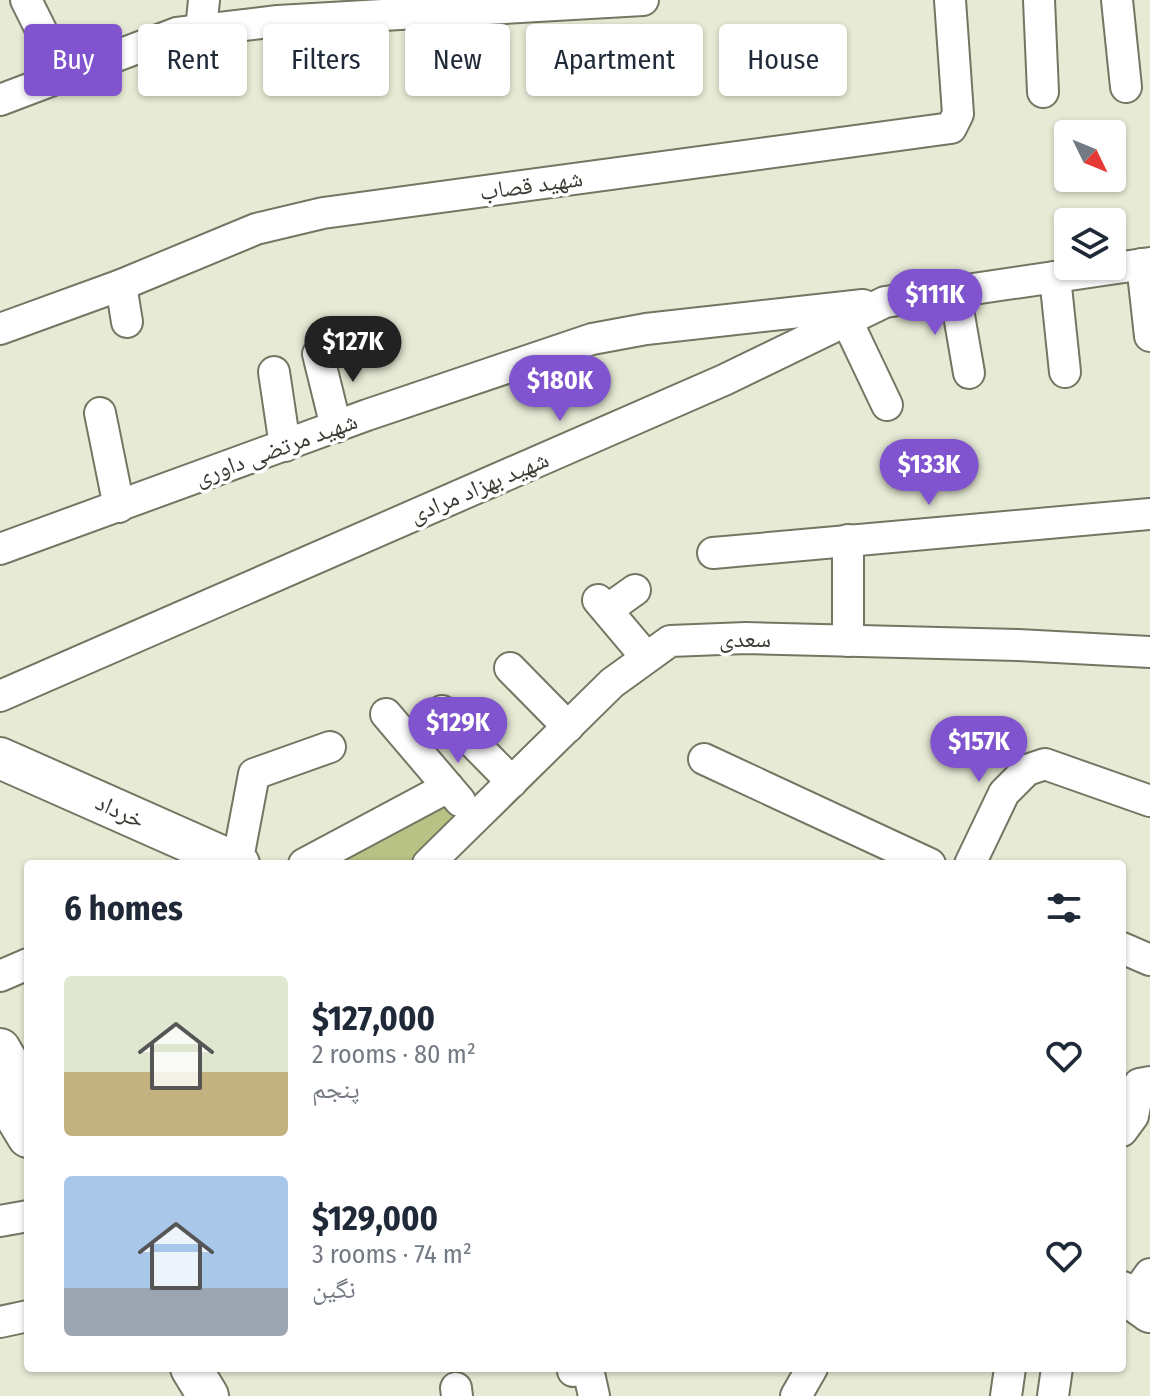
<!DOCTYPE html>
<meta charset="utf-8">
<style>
body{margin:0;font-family:"Fira Sans Condensed","Noto Naskh Arabic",sans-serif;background:#f2f2f3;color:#1f2937;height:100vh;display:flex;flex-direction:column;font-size:30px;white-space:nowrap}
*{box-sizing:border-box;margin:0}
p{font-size:26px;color:#747a83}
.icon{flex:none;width:44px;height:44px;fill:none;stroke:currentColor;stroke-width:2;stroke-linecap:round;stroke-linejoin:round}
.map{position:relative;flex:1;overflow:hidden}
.sheet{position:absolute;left:24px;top:860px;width:1102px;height:512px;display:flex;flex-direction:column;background:#fff;border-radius:8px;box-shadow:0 2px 6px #0004}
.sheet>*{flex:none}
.top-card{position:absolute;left:24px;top:24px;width:1102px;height:72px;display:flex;gap:16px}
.needle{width:52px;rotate:133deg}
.buttons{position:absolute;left:1054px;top:120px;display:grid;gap:16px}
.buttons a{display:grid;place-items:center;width:72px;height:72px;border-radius:8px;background:#fff;box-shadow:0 2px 6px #0004;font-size:40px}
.price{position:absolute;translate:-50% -68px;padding:0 18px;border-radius:28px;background:#8054ce;color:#fff;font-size:26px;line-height:52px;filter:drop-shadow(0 2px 4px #0008)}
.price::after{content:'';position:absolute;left:50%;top:48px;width:24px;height:18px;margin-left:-12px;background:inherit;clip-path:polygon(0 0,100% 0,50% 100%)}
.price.on{background:#222;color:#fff}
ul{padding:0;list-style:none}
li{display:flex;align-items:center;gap:24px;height:200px;padding:0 40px}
li span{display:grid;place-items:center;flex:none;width:224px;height:160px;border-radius:8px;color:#555}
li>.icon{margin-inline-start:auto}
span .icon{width:96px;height:96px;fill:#fffc;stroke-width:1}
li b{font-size:34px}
h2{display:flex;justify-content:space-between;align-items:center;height:96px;padding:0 40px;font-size:34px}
.chip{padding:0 28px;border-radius:8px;background:#fff;box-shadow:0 2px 6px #0004;font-size:28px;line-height:72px}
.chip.on{background:#8054ce;color:#fff}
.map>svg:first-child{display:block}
</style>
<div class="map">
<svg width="1150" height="1396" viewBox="0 0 1150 1396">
<rect width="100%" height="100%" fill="#e7ebd5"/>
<path fill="#b7c284" d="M442 798 462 820 414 864H320Z"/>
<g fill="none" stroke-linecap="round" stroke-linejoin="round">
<defs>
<g id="minor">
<path d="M26 0 64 76"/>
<path d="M1039 0 1043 92"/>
<path d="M1117 0 1126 87"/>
<path d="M201 30 204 0"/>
<path d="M0 100 177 33 278 21 643 0"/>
<path d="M1142 264 1150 336"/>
<path d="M1055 277 1065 372"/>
<path d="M121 285 127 322"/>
<path d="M955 292 969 373"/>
<path d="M847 321 887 405"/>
<path d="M0 329 121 285 256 229 323 213 951 128 958 114 950 0"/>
<path d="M318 354 336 427"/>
<path d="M274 372 285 446"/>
<path d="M100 413 119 507"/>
<path d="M0 549 367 415 592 339 646 329 863 305"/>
<path d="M713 553 1150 514"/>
<path d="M598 600 646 657"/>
<path d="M607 610 635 590"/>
<path d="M848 641V540"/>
<path d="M510 668 568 727"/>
<path d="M0 696 724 380 885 302 1150 263"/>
<path d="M442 711 512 782"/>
<path d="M386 714 460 801"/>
<path d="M704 759 930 864"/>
<path d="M237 864 254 774 330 747"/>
<path d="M304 864 448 787"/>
<path d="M428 864 612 683 670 641 746 638 1018 645 1150 652"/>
<path d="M970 864 1004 793 1027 770 1045 764 1150 801"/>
<path d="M1122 948 1150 960"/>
<path d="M0 976 28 964"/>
<path d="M1122 1131 1133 1116 1139 1084 1150 1082"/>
<path d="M0 1221 28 1216"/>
<path d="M1132 1299 1150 1274"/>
<path d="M0 1322 28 1316"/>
<path d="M573 1371 588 1369 594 1396"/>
<path d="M456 1388 457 1396"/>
<path d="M796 1396 812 1368"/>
<path d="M1006 1396 1010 1368"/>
<path d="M1053 1396 1057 1368"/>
</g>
<g id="major">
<path d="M0 758 239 864"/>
<path d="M0 1049 28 1097"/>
<path d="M0 1091 28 1137"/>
<path d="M1122 1292 1150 1312"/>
<path d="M191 1368 208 1396"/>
</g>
</defs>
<use href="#minor" stroke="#727662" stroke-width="34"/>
<use href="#major" stroke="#727662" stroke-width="44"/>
<use href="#minor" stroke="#fff" stroke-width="30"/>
<use href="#major" stroke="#fff" stroke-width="40"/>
</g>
<g text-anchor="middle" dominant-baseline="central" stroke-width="7" stroke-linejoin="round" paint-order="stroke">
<g font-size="24" fill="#393a32" stroke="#fff">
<text transform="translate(531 185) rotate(-8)">شهید قصاب</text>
<text transform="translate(276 449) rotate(-20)">شهید مرتضی داوری</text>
<text transform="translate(479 487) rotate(-23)">شهید بهزاد مرادی</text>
<text x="745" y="639">سعدی</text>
<text transform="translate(120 811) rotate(24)">خرداد</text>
</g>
</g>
</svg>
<div class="buttons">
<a><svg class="needle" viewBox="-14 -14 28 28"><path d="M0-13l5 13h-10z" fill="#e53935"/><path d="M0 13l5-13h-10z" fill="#747a83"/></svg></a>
<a><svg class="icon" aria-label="layers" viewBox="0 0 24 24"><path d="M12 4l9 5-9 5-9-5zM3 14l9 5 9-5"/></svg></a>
</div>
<b class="price" style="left:935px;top:337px">$111K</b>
<b class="price on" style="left:353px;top:384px">$127K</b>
<b class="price" style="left:560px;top:423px">$180K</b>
<b class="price" style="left:929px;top:507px">$133K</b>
<b class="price" style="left:458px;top:765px">$129K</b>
<b class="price" style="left:979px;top:784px">$157K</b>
<div class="top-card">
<a class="chip on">Buy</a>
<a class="chip">Rent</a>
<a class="chip">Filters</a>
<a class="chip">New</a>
<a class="chip">Apartment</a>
<a class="chip">House</a>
</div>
<section class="sheet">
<h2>6 homes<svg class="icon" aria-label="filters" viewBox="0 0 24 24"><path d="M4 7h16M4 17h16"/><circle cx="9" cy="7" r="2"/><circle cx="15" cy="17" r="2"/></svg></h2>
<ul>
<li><span style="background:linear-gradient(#dfe7d0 60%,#c2b280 0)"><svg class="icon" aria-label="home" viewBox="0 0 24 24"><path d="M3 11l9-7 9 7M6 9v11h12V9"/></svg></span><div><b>$127,000</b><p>2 rooms · 80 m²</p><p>پنجم</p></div><svg class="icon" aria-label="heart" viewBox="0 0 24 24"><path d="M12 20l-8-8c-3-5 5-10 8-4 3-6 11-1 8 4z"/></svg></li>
<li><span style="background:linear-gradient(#a9c7e8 70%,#9aa5b1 0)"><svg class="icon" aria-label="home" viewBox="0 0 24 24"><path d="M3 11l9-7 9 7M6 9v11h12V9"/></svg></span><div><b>$129,000</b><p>3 rooms · 74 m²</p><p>نگین</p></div><svg class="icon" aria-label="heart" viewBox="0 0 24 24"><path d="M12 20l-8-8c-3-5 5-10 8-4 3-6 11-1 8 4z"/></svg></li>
</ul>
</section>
</div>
